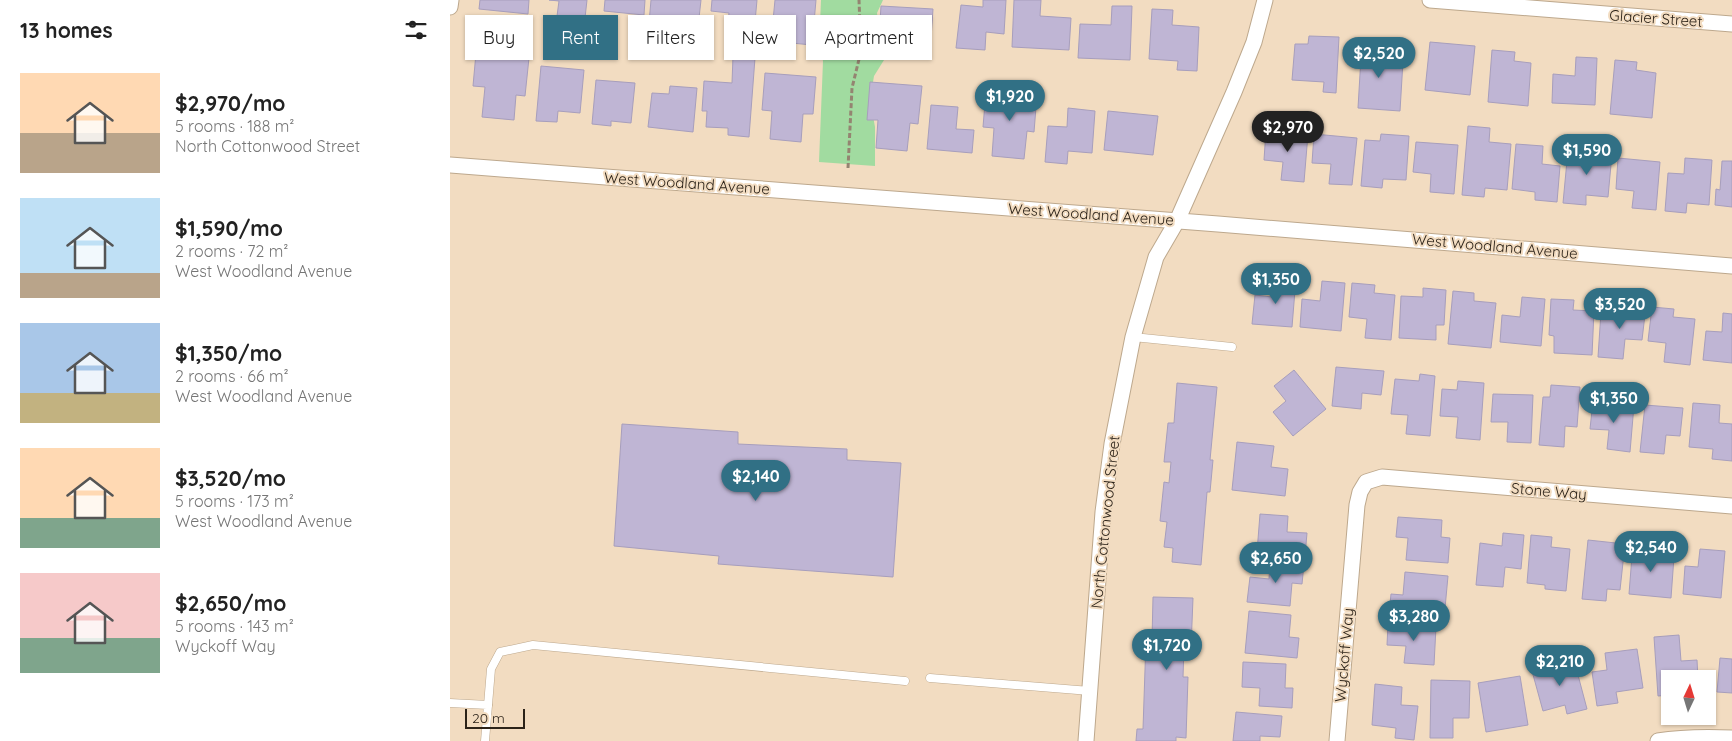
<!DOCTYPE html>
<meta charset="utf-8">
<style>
body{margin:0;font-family:Quicksand,sans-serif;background:#f6f6f6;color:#222;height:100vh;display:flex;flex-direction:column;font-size:19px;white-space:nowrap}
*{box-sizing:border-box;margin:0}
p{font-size:16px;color:#767676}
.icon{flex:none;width:28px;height:28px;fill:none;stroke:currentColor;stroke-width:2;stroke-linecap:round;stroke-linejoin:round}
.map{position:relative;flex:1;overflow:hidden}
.details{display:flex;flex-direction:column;background:#fff;width:450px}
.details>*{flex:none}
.top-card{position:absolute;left:15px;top:15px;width:475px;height:45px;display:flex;gap:10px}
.needle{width:32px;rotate:4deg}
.controls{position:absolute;left:1211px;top:670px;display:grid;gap:10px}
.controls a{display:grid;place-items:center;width:55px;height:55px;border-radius:0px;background:#fff;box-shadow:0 1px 4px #0004;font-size:25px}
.scale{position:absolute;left:15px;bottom:12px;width:60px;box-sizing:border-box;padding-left:5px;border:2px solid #2c2319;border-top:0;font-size:14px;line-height:18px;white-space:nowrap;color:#2c2319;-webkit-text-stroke:4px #f2dcc1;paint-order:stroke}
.price{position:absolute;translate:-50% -42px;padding:0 11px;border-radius:18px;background:#317085;color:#fff;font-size:16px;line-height:32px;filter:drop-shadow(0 1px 2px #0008)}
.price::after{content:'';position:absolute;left:50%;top:30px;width:15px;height:11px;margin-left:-8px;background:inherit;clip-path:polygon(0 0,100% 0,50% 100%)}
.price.on{background:#222;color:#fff}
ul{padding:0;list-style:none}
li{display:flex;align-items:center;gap:15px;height:125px;padding:0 20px}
li span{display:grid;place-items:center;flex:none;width:140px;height:100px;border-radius:0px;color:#555}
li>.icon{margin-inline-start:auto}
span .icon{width:60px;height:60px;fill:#fffc;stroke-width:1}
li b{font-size:21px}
h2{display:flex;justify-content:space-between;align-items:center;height:60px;padding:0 20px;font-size:21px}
.tag{padding:0 18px;border-radius:0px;background:#fff;box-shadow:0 1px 4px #0004;font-size:18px;line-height:45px}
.tag.on{background:#317085;color:#fff}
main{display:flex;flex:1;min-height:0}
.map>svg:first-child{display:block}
</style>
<main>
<section class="details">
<h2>13 homes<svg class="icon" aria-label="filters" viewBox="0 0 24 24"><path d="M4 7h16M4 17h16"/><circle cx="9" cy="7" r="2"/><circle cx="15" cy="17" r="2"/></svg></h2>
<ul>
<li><span style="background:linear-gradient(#ffd9b3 60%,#b9a48a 0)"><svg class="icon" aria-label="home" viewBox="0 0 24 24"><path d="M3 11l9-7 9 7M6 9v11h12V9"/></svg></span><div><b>$2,970/mo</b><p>5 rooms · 188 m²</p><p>North Cottonwood Street</p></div></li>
<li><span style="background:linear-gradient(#bfe0f5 75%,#b9a48a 0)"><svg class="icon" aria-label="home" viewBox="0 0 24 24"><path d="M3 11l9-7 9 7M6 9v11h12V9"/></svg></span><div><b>$1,590/mo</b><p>2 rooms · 72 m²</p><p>West Woodland Avenue</p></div></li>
<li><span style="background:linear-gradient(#a9c7e8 70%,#c2b280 0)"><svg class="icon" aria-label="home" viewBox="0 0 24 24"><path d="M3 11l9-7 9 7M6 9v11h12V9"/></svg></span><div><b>$1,350/mo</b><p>2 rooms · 66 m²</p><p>West Woodland Avenue</p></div></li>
<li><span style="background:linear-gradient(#ffd9b3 70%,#7fa58c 0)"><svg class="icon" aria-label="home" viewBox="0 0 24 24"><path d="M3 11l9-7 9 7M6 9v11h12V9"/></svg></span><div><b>$3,520/mo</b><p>5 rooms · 173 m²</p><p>West Woodland Avenue</p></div></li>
<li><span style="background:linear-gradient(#f6c9c9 65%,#7fa58c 0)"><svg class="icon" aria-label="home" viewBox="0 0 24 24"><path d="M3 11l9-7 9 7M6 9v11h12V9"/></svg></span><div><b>$2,650/mo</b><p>5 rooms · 143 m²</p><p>Wyckoff Way</p></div></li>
</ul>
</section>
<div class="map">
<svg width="1282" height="741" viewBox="0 0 1282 741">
<rect width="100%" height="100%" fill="#f2dcc1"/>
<path fill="#a1dba0" d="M371 0H433L427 13 434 60 424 76 420 100 425 127V166L369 162 373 61 369 48Z"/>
<g fill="#bfb5d4" stroke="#a79ebc">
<path d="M30 0H79L78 14 29 9Z"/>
<path d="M99 0H137L135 18 107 16 109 1Z"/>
<path d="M155 0H195L194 15 154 11Z"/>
<path d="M201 0H251L248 27 199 23Z"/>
<path d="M262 0H307L304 33 277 31 279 13 261 11Z"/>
<path d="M325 0H366L362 45 321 41Z"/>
<path d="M533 0H556L554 34 536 32 535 50 506 48 511 5 533 7Z"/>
<path d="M564 0H591L590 16 621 18 619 50 562 47Z"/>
<path d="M431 6 483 9 480 54 448 53 449 37 429 36Z"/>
<path d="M662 6H682L680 60 628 58 630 24 661 25Z"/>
<path d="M702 9 723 10 722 25 749 27 747 71 727 70 728 61 699 59Z"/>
<path d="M859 36 889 37 886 93 873 92 874 82 842 80 845 44H858Z"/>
<path d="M912 40 934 41 933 60 953 61 950 111 908 108Z"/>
<path d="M980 42 1025 46 1020 95 975 90Z"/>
<path d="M1042 50 1065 52 1064 61 1081 63 1078 106 1038 102Z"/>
<path d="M26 53 79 58 75 96 66 95 64 120 32 117 35 87 23 86Z"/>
<path d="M283 56 305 58 299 137 278 135V128L256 127 257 111H252L254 81 282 83Z"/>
<path d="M1126 57 1147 58 1145 105 1102 103 1103 74 1125 76Z"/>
<path d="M1165 60 1187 62 1186 70 1206 73 1202 118 1160 114Z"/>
<path d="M91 66 134 70 130 113 108 111 107 122 86 121Z"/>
<path d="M315 73 366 77 363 114H353L351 142 320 139 322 111 312 110Z"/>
<path d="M146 80 185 83 181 123 161 121V126L142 124Z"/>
<path d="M420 82 472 86 468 124 460 123 457 151 426 148 428 120H417Z"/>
<path d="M220 86 247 88 243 132 198 127 202 93 219 94Z"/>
<path d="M536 91 587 95 584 132 577 131 574 159 542 156 544 128 533 127Z"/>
<path d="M481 105 508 107 506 129 524 130 522 153 477 149Z"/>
<path d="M618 108 645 111 642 153 618 151 617 164 595 162 598 126 617 127Z"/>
<path d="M658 111 708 116 703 155 654 150Z"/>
<path d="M1018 126 1040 128 1039 142 1061 144 1057 190 1035 188 1034 197 1012 195Z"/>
<path d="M816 130 858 134 854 182 831 180 833 162 814 160Z"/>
<path d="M864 134 907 138 902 185 879 184 881 164 862 163Z"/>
<path d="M931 134 959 136 956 180 933 179 932 188 911 186 915 140 930 141Z"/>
<path d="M966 142 1008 145 1004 194 980 192 981 174 963 172Z"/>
<path d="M1066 144 1093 146 1092 164 1110 166 1107 202 1085 200V192L1062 189Z"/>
<path d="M1118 150 1162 154 1158 197 1136 195V205L1113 203Z"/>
<path d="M1168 158 1210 162 1206 210 1182 208 1184 191 1166 189Z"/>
<path d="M1235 158 1262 160 1259 205 1237 203 1236 213 1215 211 1218 173 1234 174Z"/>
<path d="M1272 161H1282V207L1265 205 1266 189 1270 190Z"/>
<path d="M824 277 846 278 842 327 802 324 805 295 822 297Z"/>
<path d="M872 281 895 283 891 331 850 327 852 299 870 301Z"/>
<path d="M902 283 925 285 924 293 945 295 941 340 915 338 917 319 899 317Z"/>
<path d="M973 288 996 290 994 325H986V340L949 338 951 296 973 297Z"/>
<path d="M1003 291 1024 293V301L1046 303 1041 348 998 344Z"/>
<path d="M1072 297 1095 299 1091 346 1050 342 1052 315 1070 317Z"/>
<path d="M1101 299 1124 300 1123 310 1144 311 1142 355 1104 353V336L1099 335Z"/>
<path d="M1174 304 1196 306 1192 340 1175 339 1173 359 1148 357 1151 312 1173 314Z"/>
<path d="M1202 307 1224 309 1223 317 1245 319 1240 365 1214 362 1216 343 1198 341Z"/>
<path d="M1273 313 1282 314V363L1253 360 1256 331 1272 332Z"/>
<path d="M886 367 934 371 931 395 912 393 911 409 882 406Z"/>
<path d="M844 370 876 409 843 436 823 412 836 401 824 386Z"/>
<path d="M970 374 985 376 980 436 956 434 958 415 941 414 945 379 969 381Z"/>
<path d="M1008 381 1034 383 1030 440 1006 438 1008 417 990 416 992 389 1007 390Z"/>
<path d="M727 383 767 387 760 460H763L760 492H757L751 565 722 562 723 548 714 547 717 522 710 521 714 482 719 483 721 462H714L718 423H724Z"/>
<path d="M1101 385 1130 387 1127 427 1115 426 1114 447 1089 445 1093 397H1100Z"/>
<path d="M1043 394 1083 395 1081 443 1057 442 1058 422H1041Z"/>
<path d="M1143 401 1184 405 1180 452 1157 449 1159 430 1140 429Z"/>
<path d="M1243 403 1270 405 1269 423 1282 424V461L1262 459 1263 449 1239 447Z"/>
<path d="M1195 405 1233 408 1230 436 1216 435 1214 454 1190 452Z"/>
<path d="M172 424 288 432V444L397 449V460L451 463 443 577 268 564 269 556 164 546Z"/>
<path d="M787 442 824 446 821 467 838 469 835 496 782 490Z"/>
<path d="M810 514 838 516 837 532 857 533 855 556 807 552Z"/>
<path d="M948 517 992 520 991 537 1000 538 998 563 956 560 958 538 946 537Z"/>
<path d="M1053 533 1074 535 1071 569 1055 567 1053 587 1026 585 1030 543 1052 546Z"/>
<path d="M1081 535 1102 537 1101 547 1120 549 1116 591 1095 589V585L1077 583Z"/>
<path d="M1138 540 1175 544 1170 590 1157 589 1156 601 1132 599Z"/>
<path d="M1183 543 1203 545 1202 555 1224 557 1221 598 1179 594Z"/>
<path d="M1250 549 1275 551 1271 598 1233 594 1235 566 1248 567Z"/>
<path d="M820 561 854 564 852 584 842 583 840 606 797 602 800 577 819 579Z"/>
<path d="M955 572 998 576 994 619 939 614 941 594 953 595Z"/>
<path d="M703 597 743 598 741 648H734L733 677H738L736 738 726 737V741H686L687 729H693L696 640H702Z"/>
<path d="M799 611 841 615 839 637 849 638 847 658 795 653Z"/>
<path d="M938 624 986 627 984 665 954 663 956 646 937 645Z"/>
<path d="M1229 635 1231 661 1247 660 1248 679H1220V695L1208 696 1204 637Z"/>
<path d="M1187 649 1193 688 1166 692 1168 703 1147 706 1142 672 1157 670 1155 653Z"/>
<path d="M1270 658 1282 659V693L1267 692Z"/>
<path d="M1124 660 1137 709 1117 714 1115 705 1093 711 1082 671Z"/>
<path d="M793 662 836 664 835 688H843L842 708 809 706 810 688 792 687Z"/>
<path d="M1070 676 1078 725 1036 732 1028 683Z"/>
<path d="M981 680 1020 681 1019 718H1003V738H980Z"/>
<path d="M925 684 952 687 951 705 968 706 964 740 945 738 946 728 922 725Z"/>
<path d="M786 712 832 716 830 737 810 736V741H783Z"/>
</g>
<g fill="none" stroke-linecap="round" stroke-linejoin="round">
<defs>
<g id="service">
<path d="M683 337 782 347"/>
<path d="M480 678 640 691"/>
<path d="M0 703 38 705 35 741"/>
<path d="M38 705 41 669 50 652 83 645 455 681"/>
</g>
<g id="minor">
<path d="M980 0 1282 24"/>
<path d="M0 7 1 0"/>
<path d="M0 165 768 224 1282 266"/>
<path d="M636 741 653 512 662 444 683 337 706 257 727 221 784 92 804 42 815 0"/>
<path d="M887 741 907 505 910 492 916 482 932 477 1282 506"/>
<path d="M1208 741C1232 737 1258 737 1282 738"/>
</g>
</defs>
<use href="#service" stroke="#bda88d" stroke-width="9"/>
<use href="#minor" stroke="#bda88d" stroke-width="17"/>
<path stroke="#948471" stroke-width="3" stroke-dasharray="5 2.5" stroke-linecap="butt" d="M398 168 402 88 411 51 409 0"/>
<use href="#service" stroke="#fff" stroke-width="8"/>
<use href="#minor" stroke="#fff" stroke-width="15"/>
</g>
<g text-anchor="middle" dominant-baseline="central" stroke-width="4" stroke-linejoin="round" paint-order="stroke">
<g font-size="15" fill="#2c2319" stroke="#f2dcc1">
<text transform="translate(1206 18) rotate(4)">Glacier Street</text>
<text transform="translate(237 183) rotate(4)">West Woodland Avenue</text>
<text transform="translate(641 214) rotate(4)">West Woodland Avenue</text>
<text transform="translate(1045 246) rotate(5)">West Woodland Avenue</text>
<text transform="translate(1099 491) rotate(5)">Stone Way</text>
<text transform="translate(655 522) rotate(-84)">North Cottonwood Street</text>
<text transform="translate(894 655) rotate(-85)">Wyckoff Way</text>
</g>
</g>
</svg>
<div class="controls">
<a><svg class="needle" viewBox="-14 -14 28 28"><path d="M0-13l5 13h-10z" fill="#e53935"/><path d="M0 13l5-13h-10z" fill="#767676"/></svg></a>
</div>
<div class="scale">20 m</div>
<b class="price" style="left:929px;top:79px">$2,520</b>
<b class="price" style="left:560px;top:122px">$1,920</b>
<b class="price on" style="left:838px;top:153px">$2,970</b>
<b class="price" style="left:1137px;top:176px">$1,590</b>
<b class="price" style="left:826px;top:305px">$1,350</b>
<b class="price" style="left:1170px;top:330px">$3,520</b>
<b class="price" style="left:1164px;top:424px">$1,350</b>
<b class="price" style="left:306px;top:502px">$2,140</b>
<b class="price" style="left:1201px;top:573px">$2,540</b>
<b class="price" style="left:826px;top:584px">$2,650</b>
<b class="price" style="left:964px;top:642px">$3,280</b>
<b class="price" style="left:717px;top:671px">$1,720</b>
<b class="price" style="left:1110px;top:687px">$2,210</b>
<div class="top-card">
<a class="tag">Buy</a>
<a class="tag on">Rent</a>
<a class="tag">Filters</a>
<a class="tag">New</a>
<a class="tag">Apartment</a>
</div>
</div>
</main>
